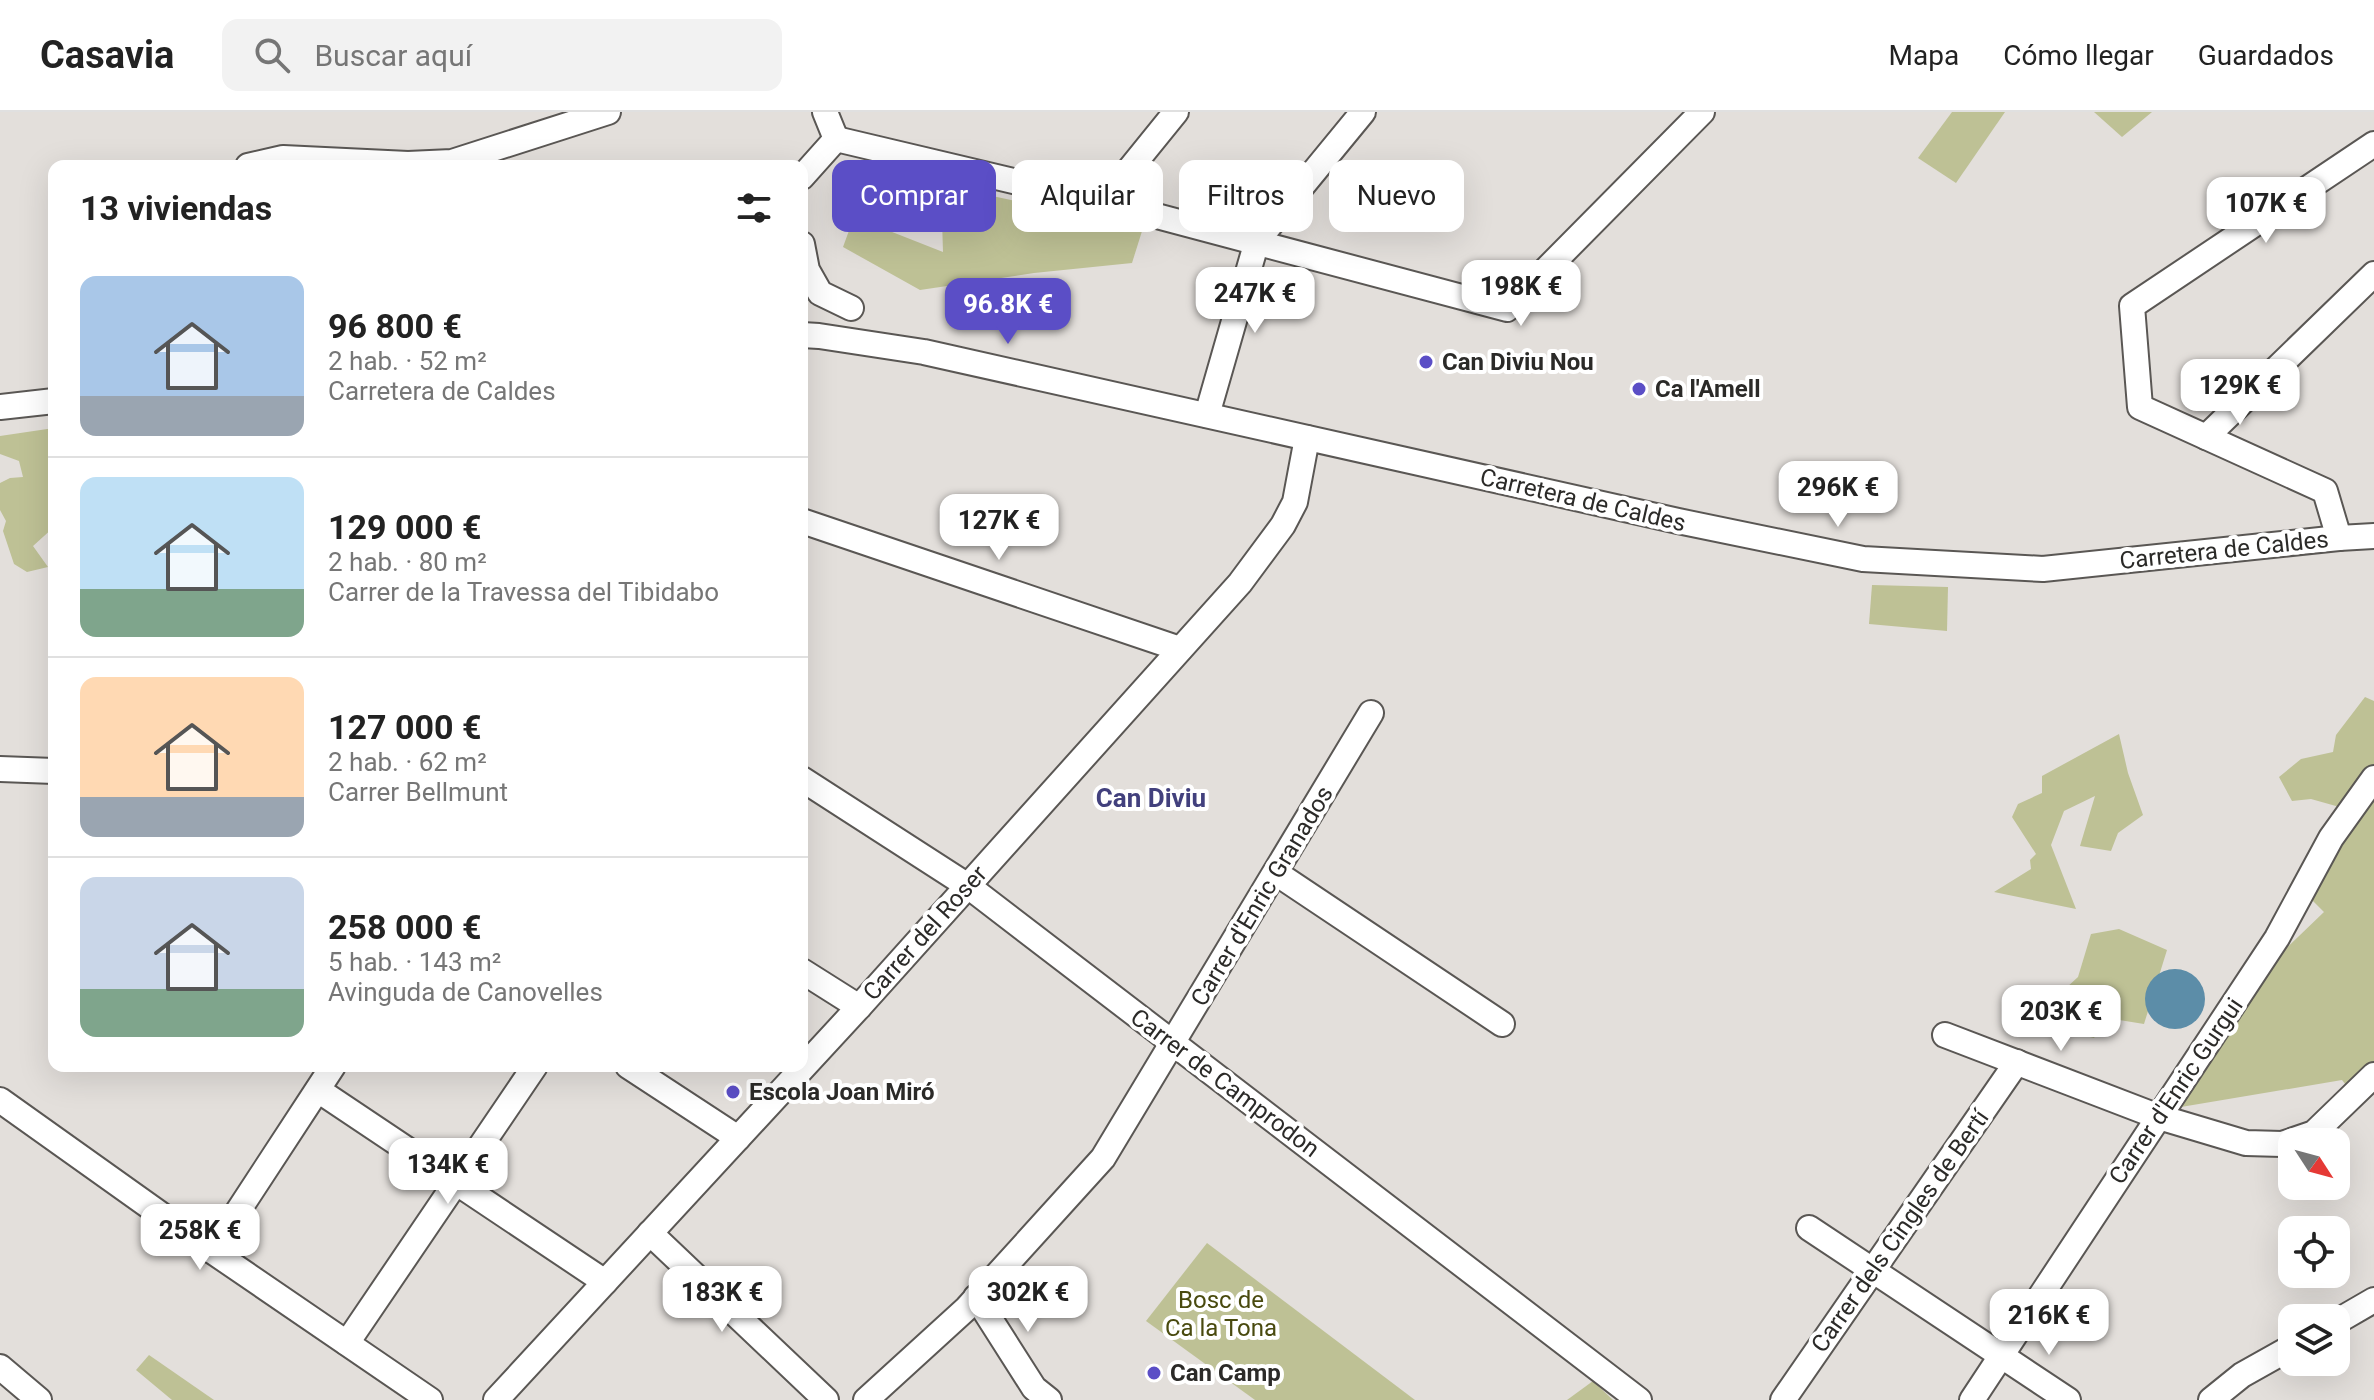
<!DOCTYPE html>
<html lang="es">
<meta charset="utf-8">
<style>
body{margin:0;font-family:Roboto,sans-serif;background:#f2f2f2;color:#222;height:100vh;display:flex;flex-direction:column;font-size:30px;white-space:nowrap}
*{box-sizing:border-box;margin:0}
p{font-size:26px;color:#767676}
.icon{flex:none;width:44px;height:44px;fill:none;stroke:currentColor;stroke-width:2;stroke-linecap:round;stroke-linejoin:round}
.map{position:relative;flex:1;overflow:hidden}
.sheet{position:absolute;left:48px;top:48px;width:760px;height:912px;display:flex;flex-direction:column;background:#fff;border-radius:16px;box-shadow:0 8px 32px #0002}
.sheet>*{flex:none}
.hud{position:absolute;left:832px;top:48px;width:760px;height:72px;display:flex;gap:16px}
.needle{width:52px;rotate:126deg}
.buttons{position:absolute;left:2278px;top:1016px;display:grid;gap:16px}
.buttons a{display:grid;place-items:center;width:72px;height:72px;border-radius:16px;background:#fff;box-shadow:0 8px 32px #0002;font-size:40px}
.price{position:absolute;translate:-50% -68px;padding:0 18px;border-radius:16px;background:#fff;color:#222;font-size:26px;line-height:52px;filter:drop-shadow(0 2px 4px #0008)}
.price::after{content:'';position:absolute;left:50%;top:48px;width:24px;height:18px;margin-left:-12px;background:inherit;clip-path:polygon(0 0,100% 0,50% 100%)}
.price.on{background:#5b4ec6;color:#fff}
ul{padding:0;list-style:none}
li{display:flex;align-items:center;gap:24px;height:200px;padding:0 32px}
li+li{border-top:2px solid #e0e0e0}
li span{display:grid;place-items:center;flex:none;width:224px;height:160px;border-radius:16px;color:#555}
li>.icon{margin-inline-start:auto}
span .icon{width:96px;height:96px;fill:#fffc;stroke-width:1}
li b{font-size:34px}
h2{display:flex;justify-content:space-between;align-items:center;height:96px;padding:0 32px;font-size:34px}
.pill{padding:0 28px;border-radius:16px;background:#fff;box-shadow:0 8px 32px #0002;font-size:28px;line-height:72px}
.pill.on{background:#5b4ec6;color:#fff}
header{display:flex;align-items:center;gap:48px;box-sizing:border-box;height:112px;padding:0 40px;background:#fff;border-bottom:2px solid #e0e0e0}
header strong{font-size:38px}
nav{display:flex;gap:44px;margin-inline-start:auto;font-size:28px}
.search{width:560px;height:72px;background:#f2f2f2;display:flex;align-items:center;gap:20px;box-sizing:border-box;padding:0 28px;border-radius:16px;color:#767676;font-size:30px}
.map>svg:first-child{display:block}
</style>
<header>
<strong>Casavia</strong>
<div class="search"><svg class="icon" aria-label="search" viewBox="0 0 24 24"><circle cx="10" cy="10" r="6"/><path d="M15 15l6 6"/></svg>Buscar aquí</div>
<nav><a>Mapa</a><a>Cómo llegar</a><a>Guardados</a></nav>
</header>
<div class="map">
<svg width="2374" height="1288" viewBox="0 0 2374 1288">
<rect width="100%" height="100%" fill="#e3dfdb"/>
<g fill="#bec195">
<path d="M1952 0H2005L1956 71 1918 46Z"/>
<path d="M2094 0H2152L2122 25Z"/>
<path d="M969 79 1143 116 1132 151 1034 161 920 178 843 135 854 105 943 140 942 108 945 83Z"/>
<path d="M54 316V415L33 434 48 455 27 460 14 452 3 419 6 409 0 398V371L10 366 23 365 19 349 0 342V324Z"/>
<path d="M1872 473 1948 475 1947 519 1869 512Z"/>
<path d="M2365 585 2374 589V976L2349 977 2342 968 2175 996 2271 851 2324 800 2310 786 2353 713 2343 696 2311 687 2292 689 2279 665 2301 647 2333 640 2336 623Z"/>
<path d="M2119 622 2128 661 2143 703 2118 721 2111 739 2080 734 2095 684 2064 699 2051 733 2076 797 1994 780 2031 757 2030 748 2036 742 2012 705 2018 692 2042 681V664Z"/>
<path d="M2119 817 2167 838 2144 912 2107 906 2094 926 2069 920 2053 888 2078 865 2091 822Z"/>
<path d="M1207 1131 1415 1288H1255L1146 1209Z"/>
<path d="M149 1243 214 1288H172L136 1258Z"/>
<path d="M1593 1269 1613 1288H1567Z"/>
</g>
<circle fill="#5c8da8" cx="2175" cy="887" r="30"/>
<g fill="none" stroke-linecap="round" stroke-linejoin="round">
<defs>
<g id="minor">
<path d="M825 0 836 27"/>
<path d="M836 27 1119 94 1507 197 1702 0"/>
<path d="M248 54 283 46 408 52 452 50 608 0"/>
<path d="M802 65 836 27"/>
<path d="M1119 94 1129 58 1176 0"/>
<path d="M802 132 807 158 820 181 851 196"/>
<path d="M802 223 819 224 924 240 1678 409 1863 447 2043 457 2339 426 2374 424"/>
<path d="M0 295 54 289"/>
<path d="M1207 303 1257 129 1363 0"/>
<path d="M2206 325 2374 162"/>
<path d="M802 409 1180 537"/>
<path d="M2339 426 2325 379 2140 295 2132 194 2374 32"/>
<path d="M0 657 54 659"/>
<path d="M802 667 968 774 1639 1288"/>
<path d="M1276 761 1502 912"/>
<path d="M802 859 859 895"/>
<path d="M1945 923 2159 1005 2246 1031 2282 1032 2314 1021 2374 963"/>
<path d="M628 954 738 1026"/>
<path d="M318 978 605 1170"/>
<path d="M0 988 212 1139 430 1288"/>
<path d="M1809 1116 2068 1288"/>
<path d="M650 1121 826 1288"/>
<path d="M212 1139 333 954"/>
<path d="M976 1185 1034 1276 1049 1288"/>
<path d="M2336 1210 2374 1188"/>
<path d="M347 1231 535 954"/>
<path d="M0 1255 39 1288"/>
<path d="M496 1288 859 895 1240 471 1283 413 1295 390 1307 326"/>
<path d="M866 1288 967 1196 1103 1046 1371 601"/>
<path d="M1783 1288 2017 950"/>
<path d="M1972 1288 2277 826 2331 726 2374 666"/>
<path d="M2211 1288 2242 1263 2292 1235"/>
</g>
</defs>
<use href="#minor" stroke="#5a5754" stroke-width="28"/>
<use href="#minor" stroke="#fff" stroke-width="24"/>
</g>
<g fill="#5b4ec6" stroke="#fff" stroke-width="3">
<circle cx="1426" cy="250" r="8"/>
<circle cx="1639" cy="277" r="8"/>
<circle cx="733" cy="980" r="8"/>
<circle cx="1154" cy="1261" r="8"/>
</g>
<g text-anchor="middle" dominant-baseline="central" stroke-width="8" stroke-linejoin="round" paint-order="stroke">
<g font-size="24" font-weight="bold" fill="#2b2a28" stroke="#fff" text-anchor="start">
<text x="1442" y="250">Can Diviu Nou</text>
<text x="1655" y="277">Ca l'Amell</text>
<text x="749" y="980">Escola Joan Miró</text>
<text x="1170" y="1261">Can Camp</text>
</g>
<g font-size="24" fill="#2b2a28" stroke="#fff">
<text transform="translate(1583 388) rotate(13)">Carretera de Caldes</text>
<text transform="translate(2224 438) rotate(-6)">Carretera de Caldes</text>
<text transform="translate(1262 784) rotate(-59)">Carrer d'Enric Granados</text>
<text transform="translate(925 821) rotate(-48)">Carrer del Roser</text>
<text transform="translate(1225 971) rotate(37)">Carrer de Camprodon</text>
<text transform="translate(2176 979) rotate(-56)">Carrer d'Enric Gurgui</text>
<text transform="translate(1900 1119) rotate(-55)">Carrer dels Cingles de Bertí</text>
</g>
<g font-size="24" fill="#494a0f" stroke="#fff">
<text x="1221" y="1188">Bosc de<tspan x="1221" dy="28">Ca la Tona</tspan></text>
</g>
<g font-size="26" font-weight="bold" fill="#42407d" stroke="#fff">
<text x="1151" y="686">Can Diviu</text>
</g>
</g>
</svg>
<div class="buttons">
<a><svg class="needle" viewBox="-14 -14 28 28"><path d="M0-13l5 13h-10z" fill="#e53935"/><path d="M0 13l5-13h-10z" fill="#767676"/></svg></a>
<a><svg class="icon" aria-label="locate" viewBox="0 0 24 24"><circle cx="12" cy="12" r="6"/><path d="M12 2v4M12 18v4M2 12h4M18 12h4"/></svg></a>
<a><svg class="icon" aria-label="layers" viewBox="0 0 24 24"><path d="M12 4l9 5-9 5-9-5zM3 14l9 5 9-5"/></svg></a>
</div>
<b class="price" style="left:2266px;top:133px">107K €</b>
<b class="price" style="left:1521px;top:216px">198K €</b>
<b class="price" style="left:1255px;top:223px">247K €</b>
<b class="price on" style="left:1008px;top:234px">96.8K €</b>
<b class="price" style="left:2240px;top:315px">129K €</b>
<b class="price" style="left:1838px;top:417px">296K €</b>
<b class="price" style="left:999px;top:450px">127K €</b>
<b class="price" style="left:2061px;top:941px">203K €</b>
<b class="price" style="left:448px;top:1094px">134K €</b>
<b class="price" style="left:200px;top:1160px">258K €</b>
<b class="price" style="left:722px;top:1222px">183K €</b>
<b class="price" style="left:1028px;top:1222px">302K €</b>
<b class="price" style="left:2049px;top:1245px">216K €</b>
<div class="hud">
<a class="pill on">Comprar</a>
<a class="pill">Alquilar</a>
<a class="pill">Filtros</a>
<a class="pill">Nuevo</a>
</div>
<section class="sheet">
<h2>13 viviendas<svg class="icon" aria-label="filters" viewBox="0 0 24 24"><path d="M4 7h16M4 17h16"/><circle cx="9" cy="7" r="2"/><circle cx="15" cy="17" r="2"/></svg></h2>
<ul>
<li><span style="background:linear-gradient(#a9c7e8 75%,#9aa5b1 0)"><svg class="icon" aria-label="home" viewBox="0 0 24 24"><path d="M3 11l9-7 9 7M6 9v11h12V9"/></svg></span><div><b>96 800 €</b><p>2 hab. · 52 m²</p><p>Carretera de Caldes</p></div></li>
<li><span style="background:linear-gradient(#bfe0f5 70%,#7fa58c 0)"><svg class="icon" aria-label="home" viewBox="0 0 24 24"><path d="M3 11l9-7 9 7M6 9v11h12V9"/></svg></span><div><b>129 000 €</b><p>2 hab. · 80 m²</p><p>Carrer de la Travessa del Tibidabo</p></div></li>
<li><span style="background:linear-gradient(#ffd9b3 75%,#9aa5b1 0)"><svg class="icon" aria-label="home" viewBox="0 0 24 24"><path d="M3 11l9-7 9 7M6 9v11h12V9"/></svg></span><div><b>127 000 €</b><p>2 hab. · 62 m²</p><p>Carrer Bellmunt</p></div></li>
<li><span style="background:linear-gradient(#c9d6e8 70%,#7fa58c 0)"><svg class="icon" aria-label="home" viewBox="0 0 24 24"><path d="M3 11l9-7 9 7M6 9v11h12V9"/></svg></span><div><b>258 000 €</b><p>5 hab. · 143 m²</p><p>Avinguda de Canovelles</p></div></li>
</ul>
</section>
</div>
